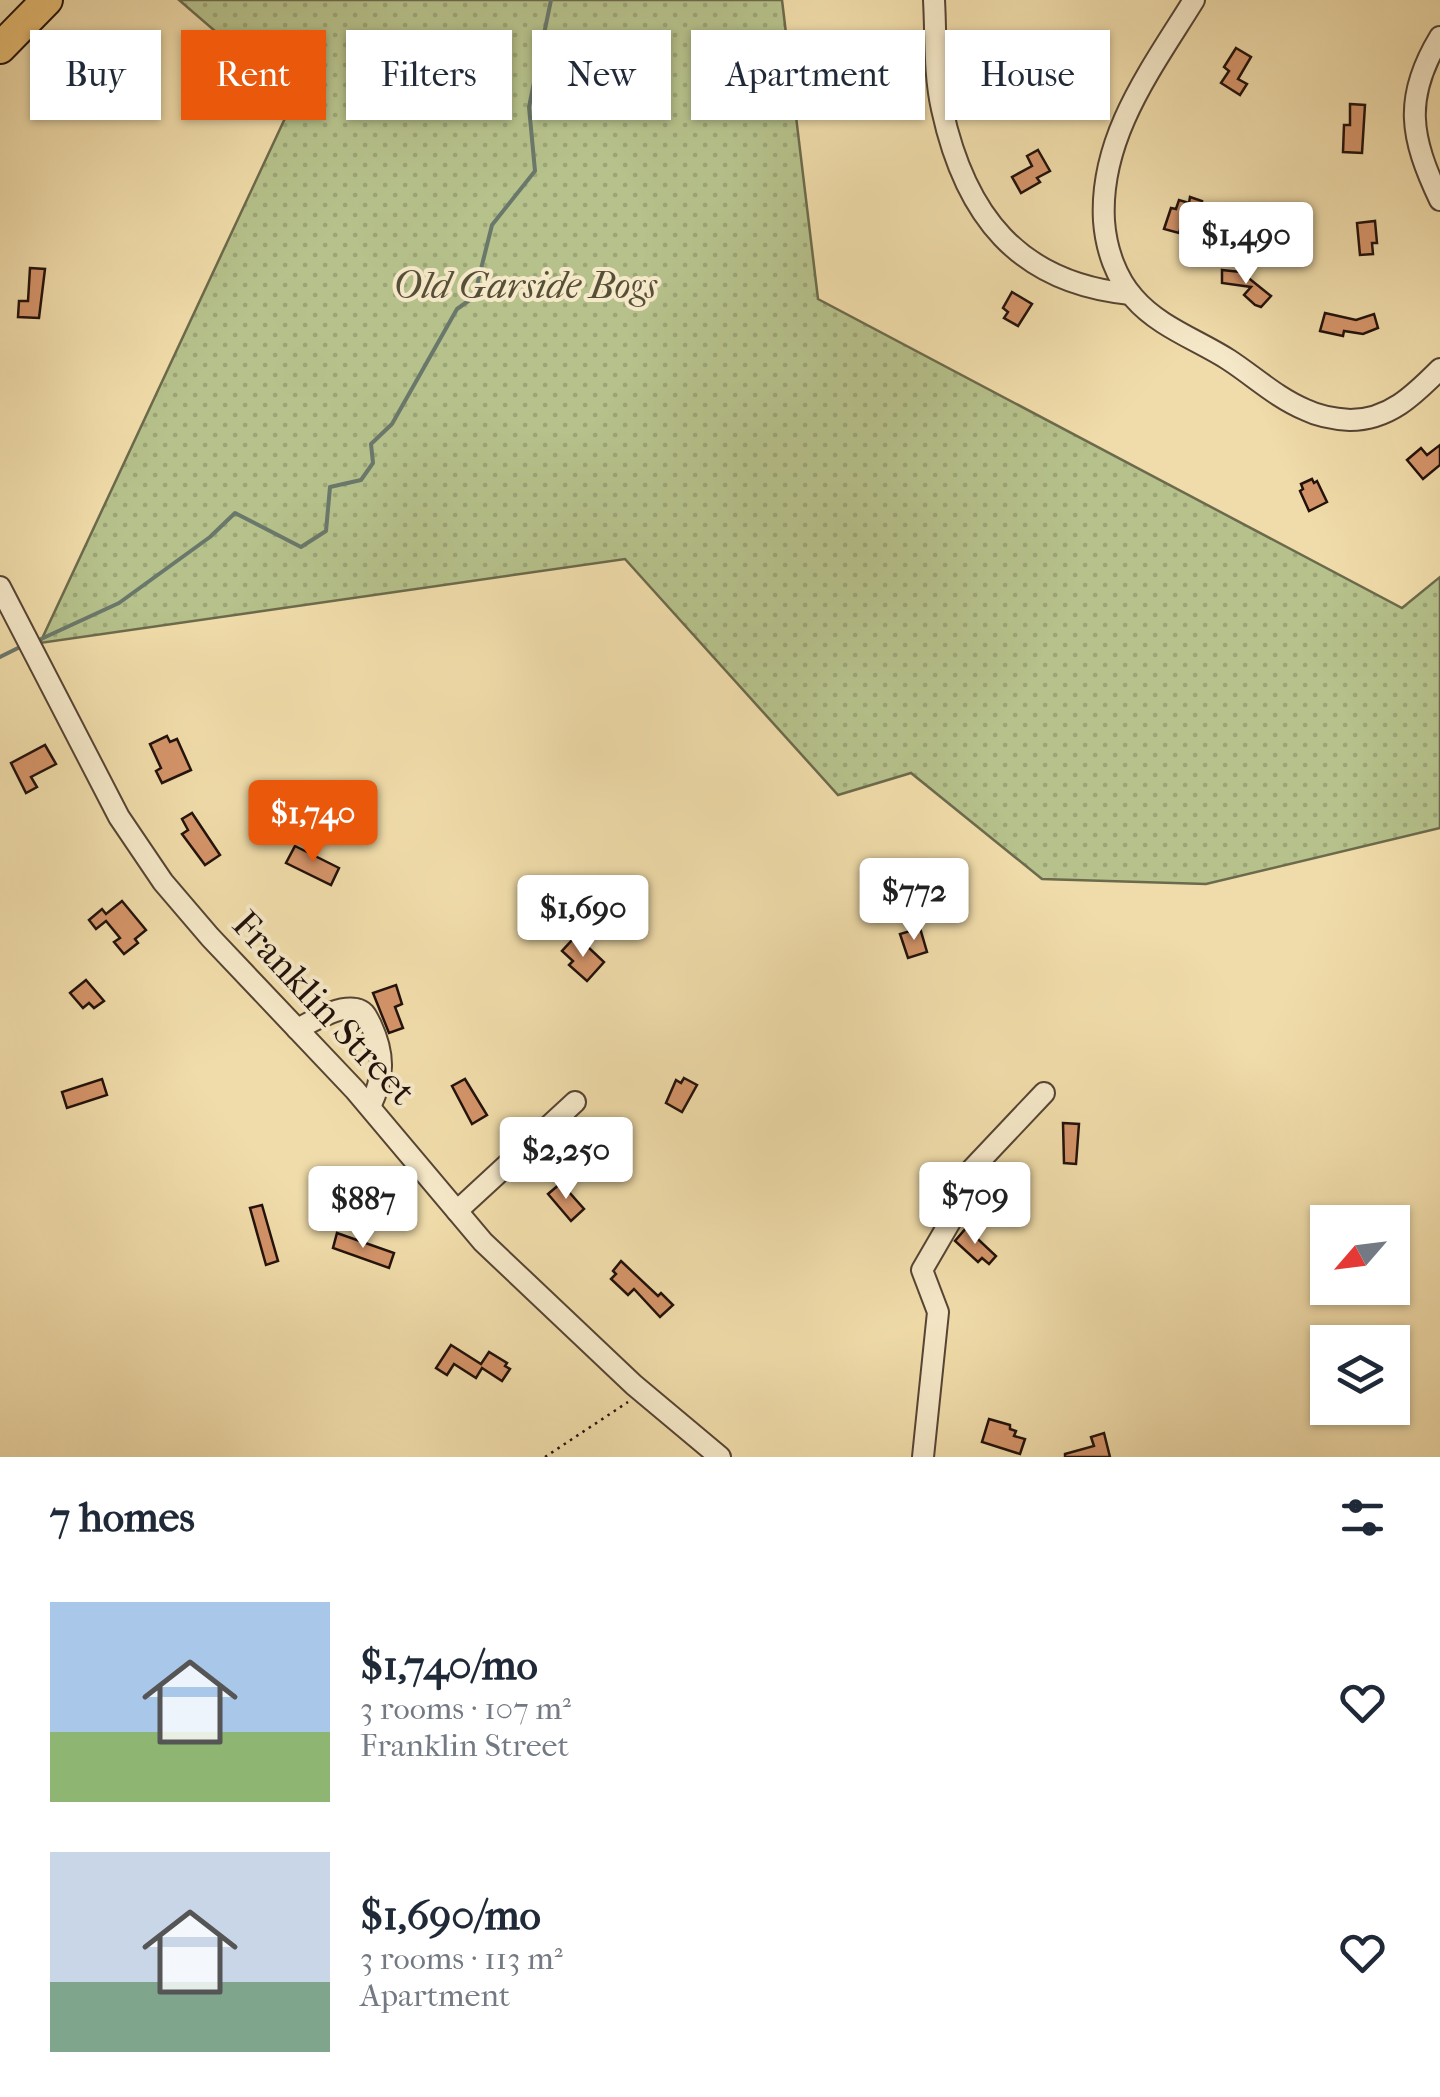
<!DOCTYPE html>
<meta charset="utf-8">
<style>
body{margin:0;font-family:"IM FELL French Canon",serif;background:#f2f2f3;color:#1f2937;height:100vh;display:flex;flex-direction:column;font-size:38px;white-space:nowrap}
*{box-sizing:border-box;margin:0}
p{font-size:32px;color:#747a83}
.icon{flex:none;width:55px;height:55px;fill:none;stroke:currentColor;stroke-width:2;stroke-linecap:round;stroke-linejoin:round}
.map{position:relative;height:1457px;overflow:hidden}
.sheet{display:flex;flex-direction:column;background:#fff;flex:1}
.sheet>*{flex:none}
.hud{position:absolute;left:30px;top:30px;width:1380px;height:90px;display:flex;gap:20px}
.needle{width:65px;rotate:242deg}
.tools{position:absolute;left:1310px;top:1205px;display:grid;gap:20px}
.tools a{display:grid;place-items:center;width:100px;height:100px;border-radius:0px;background:#fff;box-shadow:0 2px 8px #0004;font-size:50px}
.price{position:absolute;translate:-50% -85px;padding:0 22px;border-radius:10px;background:#fff;color:#222;font-size:32px;line-height:65px;filter:drop-shadow(0 2px 5px #0008)}
.price::after{content:'';position:absolute;left:50%;top:60px;width:30px;height:22px;margin-left:-15px;background:inherit;clip-path:polygon(0 0,100% 0,50% 100%)}
.price.active{background:#ea580c;color:#fff}
ul{padding:0;list-style:none}
li{display:flex;align-items:center;gap:30px;height:250px;padding:0 50px}
li span{display:grid;place-items:center;flex:none;width:280px;height:200px;border-radius:0px;color:#555}
li>.icon{margin-inline-start:auto}
span .icon{width:120px;height:120px;fill:#fffc;stroke-width:1}
li b{font-size:42px}
h2{display:flex;justify-content:space-between;align-items:center;height:120px;padding:0 50px;font-size:42px}
.tag{padding:0 35px;border-radius:0px;background:#fff;box-shadow:0 2px 8px #0004;font-size:35px;line-height:90px}
.tag.active{background:#ea580c;color:#fff}
.map>svg:first-child{display:block}
</style>
<div class="map">
<svg width="1440" height="1457" viewBox="0 0 1440 1457">
<defs>
<pattern id="park-dots" width="8" height="8" patternUnits="userSpaceOnUse" patternTransform="scale(2.5)"><rect width="8" height="8" fill="#b6c18b"/><path d="M2 2h.1M6 6h.1" fill="none" stroke="#9ca577" stroke-width="1.8" stroke-linecap="round"/></pattern>
</defs>
<rect width="100%" height="100%" fill="#f0dcaa"/>
<filter id="stains"><feTurbulence type="fractalNoise" baseFrequency=".002" numOctaves="4"/><feColorMatrix values="0 0 0 0 .2 0 0 0 0 .09 0 0 0 0 .02 0 0 0 .5 -.17"/></filter>
<radialGradient id="worn" r=".72"><stop offset=".6" stop-color="#630" stop-opacity="0"/><stop offset="1" stop-color="#630" stop-opacity=".3"/></radialGradient>
<path fill="url(#park-dots)" stroke="#6c6a4c" stroke-width="2.5" d="M179 0H782L818 299 1402 608 1440 577V828L1206 884 1042 879 911 773 838 795 625 559 40 643 294 99Z"/>
<g fill="none" stroke-linecap="round" stroke-linejoin="round">
<g stroke="#6a786b" stroke-width="4">
<path d="M41 639 119 603 210 537 235 513 301 547 326 531 330 487 361 480 373 463 371 444 392 424 457 309 474 297 492 225 535 171 529 107 551 0"/>
<path d="M0 657 18 648"/>
</g>
</g>
<g fill="#d49469" stroke="#22120c" stroke-width="2.5">
<path d="M1067 47 1080 54 1065 86 1049 77Z"/>
<path d="M1236 48 1251 57 1238 79 1247 84 1240 95 1221 83 1229 71 1224 67Z"/>
<path d="M1350 104 1365 105 1362 153 1343 152 1344 125H1350Z"/>
<path d="M1038 150 1050 171 1037 178 1040 182 1021 193 1012 177 1032 166 1027 156Z"/>
<path d="M1190 197 1202 201 1197 221 1184 217 1179 233 1164 229 1171 208 1176 209 1179 200 1189 203Z"/>
<path d="M1375 221 1377 243H1372L1373 254 1360 255 1357 223Z"/>
<path d="M30 268 45 269 39 318 18 317 19 301H28Z"/>
<path d="M1222 270 1241 272 1271 296 1261 307 1255 305 1244 295 1251 287 1222 283Z"/>
<path d="M1012 292 1032 304 1018 326 1004 318 1008 312 1003 308Z"/>
<path d="M1325 313 1356 320 1374 314 1378 328 1363 334 1344 331 1343 336 1320 331Z"/>
<path d="M1440 445V465L1423 479 1407 460 1421 448 1427 455Z"/>
<path d="M1312 479 1314 483 1317 481 1327 502 1309 511 1300 491 1303 489 1301 484Z"/>
<path d="M167 736 170 742 177 739 191 770 162 783 156 771 161 768 150 744Z"/>
<path d="M45 745 56 764 31 777 37 787 26 793 11 763Z"/>
<path d="M192 813 220 855 205 865 182 834 188 830 182 819Z"/>
<path d="M295 846 339 868 331 885 286 863Z"/>
<path d="M122 901 146 930 135 939 138 943 124 954 114 942 120 938 106 921 96 929 89 920 102 909 106 914Z"/>
<path d="M920 928 927 952 908 958 900 934Z"/>
<path d="M573 939 584 949 587 946 604 962 587 981 569 965 573 961 562 951Z"/>
<path d="M86 980 104 1001 94 1008 89 1003 83 1008 70 993Z"/>
<path d="M396 985 402 1004 395 1007 403 1028 389 1033 373 993Z"/>
<path d="M684 1078 697 1085 682 1112 666 1103 676 1080 681 1083Z"/>
<path d="M102 1079 107 1095 67 1108 62 1092Z"/>
<path d="M465 1079 487 1115 472 1124 452 1086Z"/>
<path d="M1063 1123 1079 1124 1076 1164 1064 1163Z"/>
<path d="M561 1183 584 1209 571 1221 548 1194Z"/>
<path d="M262 1205 278 1261 266 1265 250 1208Z"/>
<path d="M966 1228 996 1256 989 1264 982 1258 978 1262 955 1241Z"/>
<path d="M337 1233 394 1253 389 1268 333 1248Z"/>
<path d="M621 1261 658 1296 661 1293 673 1305 660 1317 634 1289 628 1295 611 1279 616 1274 613 1271Z"/>
<path d="M451 1345 481 1364 489 1352 507 1363 505 1366 510 1369 502 1381 482 1368 476 1378 454 1364 447 1375 436 1368Z"/>
<path d="M989 1419 1010 1425V1429L1016 1431 1014 1436 1025 1439 1020 1454 982 1442Z"/>
<path d="M1104 1433 1110 1457H1065V1454L1094 1446 1091 1437Z"/>
</g>
<g fill="none" stroke-linecap="round" stroke-linejoin="round">
<defs>
<g id="minor">
<path d="M934 0C936 35 934 74 942 109 965 215 1018 283 1130 294"/>
<path d="M1194 0C1152 68 1099 137 1104 221 1106 249 1116 278 1134 298 1159 327 1198 340 1229 360 1255 377 1277 398 1306 410 1320 417 1335 419 1350 420 1389 420 1414 395 1440 369"/>
<path d="M1440 37C1403 98 1410 137 1440 200"/>
<path d="M0 587 119 817 163 882 210 937 355 1090 483 1242 634 1385 720 1457"/>
<path d="M297 1029C314 1021 336 1006 356 1009 366 1011 367 1018 371 1025 385 1055 384 1077 370 1107"/>
<path d="M457 1211 575 1102"/>
<path d="M923 1457 938 1312 922 1270 954 1215 959 1183 1044 1093"/>
</g>
<path id="highway" d="M0 48 47 0"/>
</defs>
<use href="#minor" stroke="#564434" stroke-width="24"/>
<use href="#highway" stroke="#22120c" stroke-width="34"/>
<path stroke="#22120c" stroke-width="2.5" stroke-dasharray="2.5 5" stroke-linecap="butt" d="M545 1457 628 1402"/>
<use href="#minor" stroke="#f5e8c8" stroke-width="20"/>
<use href="#highway" stroke="#e8be75" stroke-width="30"/>
</g>
<g text-anchor="middle" dominant-baseline="central" stroke-width="8" stroke-linejoin="round" paint-order="stroke">
<g font-size="38" font-style="italic" fill="#564f38" stroke="#f5e8c8">
<text x="525" y="285">Old Garside Bogs</text>
</g>
<g font-size="38" fill="#22120c" stroke="#f5e8c8">
<text transform="translate(324 1008) rotate(47)">Franklin Street</text>
</g>
</g>
<rect width="100%" height="100%" filter="url(#stains)"/>
<rect width="100%" height="100%" fill="url(#worn)"/>
</svg>
<div class="tools">
<a><svg class="needle" viewBox="-14 -14 28 28"><path d="M0-13l5 13h-10z" fill="#e53935"/><path d="M0 13l5-13h-10z" fill="#747a83"/></svg></a>
<a><svg class="icon" aria-label="layers" viewBox="0 0 24 24"><path d="M12 4l9 5-9 5-9-5zM3 14l9 5 9-5"/></svg></a>
</div>
<b class="price" style="left:1246px;top:287px">$1,490</b>
<b class="price active" style="left:313px;top:865px">$1,740</b>
<b class="price" style="left:914px;top:943px">$772</b>
<b class="price" style="left:583px;top:960px">$1,690</b>
<b class="price" style="left:566px;top:1202px">$2,250</b>
<b class="price" style="left:975px;top:1247px">$709</b>
<b class="price" style="left:363px;top:1251px">$887</b>
<div class="hud">
<a class="tag">Buy</a>
<a class="tag active">Rent</a>
<a class="tag">Filters</a>
<a class="tag">New</a>
<a class="tag">Apartment</a>
<a class="tag">House</a>
</div>
</div>
<section class="sheet">
<h2>7 homes<svg class="icon" aria-label="filters" viewBox="0 0 24 24"><path d="M4 7h16M4 17h16"/><circle cx="9" cy="7" r="2"/><circle cx="15" cy="17" r="2"/></svg></h2>
<ul>
<li><span style="background:linear-gradient(#a9c7e8 65%,#8fb573 0)"><svg class="icon" aria-label="home" viewBox="0 0 24 24"><path d="M3 11l9-7 9 7M6 9v11h12V9"/></svg></span><div><b>$1,740/mo</b><p>3 rooms · 107 m²</p><p>Franklin Street</p></div><svg class="icon" aria-label="heart" viewBox="0 0 24 24"><path d="M12 20l-8-8c-3-5 5-10 8-4 3-6 11-1 8 4z"/></svg></li>
<li><span style="background:linear-gradient(#c9d6e8 65%,#7fa58c 0)"><svg class="icon" aria-label="home" viewBox="0 0 24 24"><path d="M3 11l9-7 9 7M6 9v11h12V9"/></svg></span><div><b>$1,690/mo</b><p>3 rooms · 113 m²</p><p>Apartment</p></div><svg class="icon" aria-label="heart" viewBox="0 0 24 24"><path d="M12 20l-8-8c-3-5 5-10 8-4 3-6 11-1 8 4z"/></svg></li>
</ul>
</section>
